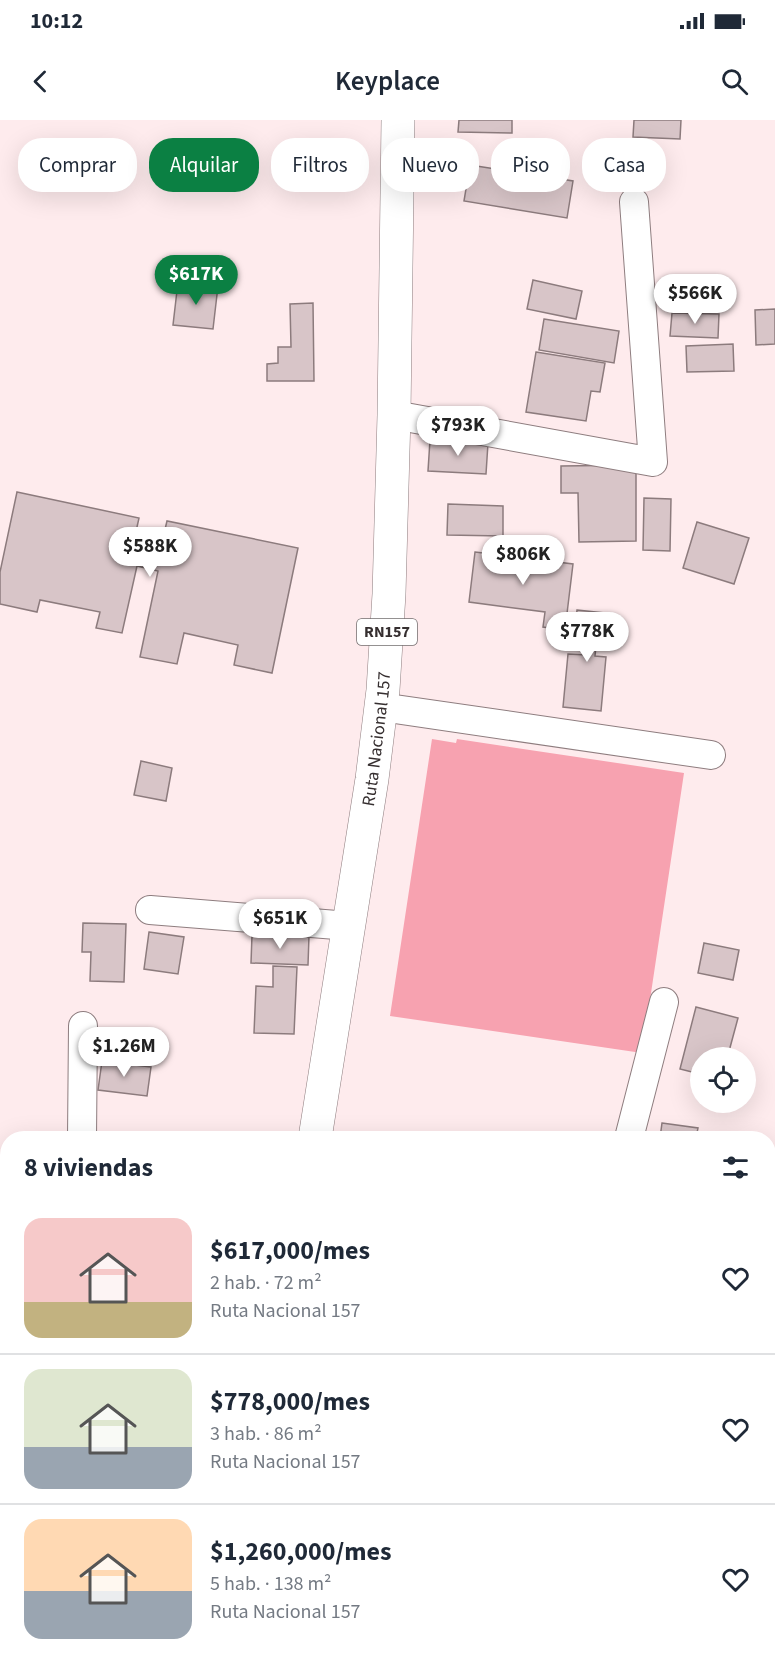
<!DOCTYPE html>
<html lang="es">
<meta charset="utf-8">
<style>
body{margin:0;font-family:"Source Sans 3",sans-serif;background:#f2f2f3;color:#1f2937;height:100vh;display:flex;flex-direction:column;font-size:22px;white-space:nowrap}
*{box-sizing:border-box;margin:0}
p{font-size:20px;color:#747a83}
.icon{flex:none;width:33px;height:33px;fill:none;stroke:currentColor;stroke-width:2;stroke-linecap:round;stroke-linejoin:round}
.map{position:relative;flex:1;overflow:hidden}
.drawer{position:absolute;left:0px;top:1011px;width:776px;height:534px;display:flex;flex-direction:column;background:#fff;border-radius:24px 24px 0 0;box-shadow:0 6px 24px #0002}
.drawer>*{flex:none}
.top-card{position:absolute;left:18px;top:18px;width:740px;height:54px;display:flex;gap:12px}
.controls{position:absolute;left:690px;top:927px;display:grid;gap:12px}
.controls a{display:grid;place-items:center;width:66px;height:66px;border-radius:50%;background:#fff;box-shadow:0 6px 24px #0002;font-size:30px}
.price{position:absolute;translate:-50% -51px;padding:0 14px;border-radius:21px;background:#fff;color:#222;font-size:20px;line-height:39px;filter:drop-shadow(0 2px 3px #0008)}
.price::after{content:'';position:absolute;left:50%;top:36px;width:18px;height:14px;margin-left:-9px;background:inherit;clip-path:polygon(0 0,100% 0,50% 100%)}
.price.selected{background:#0b8043;color:#fff}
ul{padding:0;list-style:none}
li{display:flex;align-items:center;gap:18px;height:150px;padding:0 24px}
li+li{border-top:2px solid #e0e1e3}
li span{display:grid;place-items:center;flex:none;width:168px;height:120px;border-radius:18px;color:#555}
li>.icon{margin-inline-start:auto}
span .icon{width:72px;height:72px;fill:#fffc;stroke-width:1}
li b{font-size:26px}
h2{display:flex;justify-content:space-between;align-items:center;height:72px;padding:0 24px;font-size:26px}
.pill{padding:0 21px;border-radius:24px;background:#fff;box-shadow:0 6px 24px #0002;font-size:21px;line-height:54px}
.pill.selected{background:#0b8043;color:#fff}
.status{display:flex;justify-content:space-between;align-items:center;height:42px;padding:0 30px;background:#fff;direction:ltr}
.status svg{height:16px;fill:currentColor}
header{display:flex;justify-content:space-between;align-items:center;height:78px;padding:0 24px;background:#fff;font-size:27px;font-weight:600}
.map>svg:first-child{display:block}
</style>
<div class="status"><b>10:12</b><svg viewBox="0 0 49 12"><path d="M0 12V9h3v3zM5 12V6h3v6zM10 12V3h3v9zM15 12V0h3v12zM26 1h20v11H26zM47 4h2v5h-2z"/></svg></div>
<header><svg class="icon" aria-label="back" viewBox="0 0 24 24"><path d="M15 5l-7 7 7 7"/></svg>Keyplace<svg class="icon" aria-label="search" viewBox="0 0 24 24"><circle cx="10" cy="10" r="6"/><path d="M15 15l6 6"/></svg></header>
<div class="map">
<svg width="775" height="1545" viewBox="0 0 775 1545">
<rect width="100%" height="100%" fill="#feebed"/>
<path fill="#f7a2b0" d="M432 619 456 623 457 619 684 653 642 933 390 896Z"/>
<g fill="#d8c5c8" stroke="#8c7b7d" stroke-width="1.5">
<path d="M459 0H512V13L458 12Z"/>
<path d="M634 0H681L680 19 633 17Z"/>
<path d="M470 45 573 61 567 98 464 81Z"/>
<path d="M533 160 582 171 576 199 527 189Z"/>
<path d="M178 162 218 166 213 209 173 205Z"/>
<path d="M313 183 314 261H267V244L278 243V227H291L290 184Z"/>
<path d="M775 189V224L756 225 755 190Z"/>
<path d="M672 193 719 194 718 218 670 216Z"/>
<path d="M544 199 619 211 614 243 539 230Z"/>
<path d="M733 224 734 251 687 252 686 226Z"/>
<path d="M536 232 605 243 600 272 591 271 586 301 526 292Z"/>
<path d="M430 320 488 323 486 354 428 351Z"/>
<path d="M636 345V421L579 422 578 373H561V346Z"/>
<path d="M17 372 139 398 135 416 162 422 167 401 298 428 272 553 234 545 238 525 184 513 177 544 140 537 158 451 137 446 122 513 96 508 100 492 40 480 37 492 0 484V452Z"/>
<path d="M644 378 671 379 670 431 643 430Z"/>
<path d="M448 384 503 386V416L447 415Z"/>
<path d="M697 402 749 418 734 464 683 448Z"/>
<path d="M475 432 573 444 565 510 543 507 545 492 469 482Z"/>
<path d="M577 490 614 494 612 516 597 515 595 536 606 537 601 591 563 587 568 534 587 535 588 524 574 523Z"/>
<path d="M141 641 172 648 166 681 134 675Z"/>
<path d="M83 803 126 804 124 862 90 861 91 832H82Z"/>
<path d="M149 812 184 817 178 854 144 849Z"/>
<path d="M252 815 309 816 308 845 251 843Z"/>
<path d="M704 823 739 830 733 860 698 853Z"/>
<path d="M273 846 297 847 294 914 254 913 256 866 273 867Z"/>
<path d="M696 887 738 898 728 935 719 933 718 938H700V954L680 949Z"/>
<path d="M102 941 151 947 147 976 98 970Z"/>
<path d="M662 1003 698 1008 696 1018H660Z"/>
</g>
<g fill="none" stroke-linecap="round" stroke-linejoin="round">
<defs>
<g id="minor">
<path d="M394 295 653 342 634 82"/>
<path d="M381 587 711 635"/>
<path d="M150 790 349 806"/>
<path d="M82 1018 83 906"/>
<path d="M629 1018 664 882"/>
<path d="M0 1167 8 1168"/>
<path d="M768 1306 775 1308"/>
</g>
<g id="highway">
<path id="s1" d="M315 1018 372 659 383 570 389 474 394 295 398 0"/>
<path d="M232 1545 233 1538"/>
</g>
</defs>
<use href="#minor" stroke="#8e7d7f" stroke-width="30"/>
<use href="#highway" stroke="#8e7d7f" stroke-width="34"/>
<use href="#minor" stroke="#fff" stroke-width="28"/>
<use href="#highway" stroke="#fff" stroke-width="33"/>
</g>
<g text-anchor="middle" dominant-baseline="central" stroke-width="4.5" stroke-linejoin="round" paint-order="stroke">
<rect fill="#fff" stroke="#726d6e" stroke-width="1.5" x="357" y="499" width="60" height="26" rx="4.5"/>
<g font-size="16" font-weight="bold" fill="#362f30">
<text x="387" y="512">RN157</text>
</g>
<g font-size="18" fill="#362f30" stroke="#fff">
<text stroke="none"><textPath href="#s1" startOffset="404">Ruta Nacional 157</textPath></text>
</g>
</g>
</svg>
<div class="controls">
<a><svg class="icon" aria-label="locate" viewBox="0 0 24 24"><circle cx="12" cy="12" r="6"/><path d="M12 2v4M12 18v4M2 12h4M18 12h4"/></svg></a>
</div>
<b class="price selected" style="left:196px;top:186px">$617K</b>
<b class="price" style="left:695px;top:205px">$566K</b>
<b class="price" style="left:458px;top:337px">$793K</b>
<b class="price" style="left:150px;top:458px">$588K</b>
<b class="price" style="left:523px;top:466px">$806K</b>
<b class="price" style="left:587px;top:543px">$778K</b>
<b class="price" style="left:280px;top:830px">$651K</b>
<b class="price" style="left:124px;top:958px">$1.26M</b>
<div class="top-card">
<a class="pill">Comprar</a>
<a class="pill selected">Alquilar</a>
<a class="pill">Filtros</a>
<a class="pill">Nuevo</a>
<a class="pill">Piso</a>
<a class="pill">Casa</a>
</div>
<section class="drawer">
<h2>8 viviendas<svg class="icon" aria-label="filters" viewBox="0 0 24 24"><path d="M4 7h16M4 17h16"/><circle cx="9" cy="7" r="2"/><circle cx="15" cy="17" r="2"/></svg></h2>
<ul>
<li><span style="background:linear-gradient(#f6c9c9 70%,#c2b280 0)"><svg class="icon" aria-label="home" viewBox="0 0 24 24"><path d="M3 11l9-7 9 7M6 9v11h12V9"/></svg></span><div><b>$617,000/mes</b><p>2 hab. · 72 m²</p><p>Ruta Nacional 157</p></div><svg class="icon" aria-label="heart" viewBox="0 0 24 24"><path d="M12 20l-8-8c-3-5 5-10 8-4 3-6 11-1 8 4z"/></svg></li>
<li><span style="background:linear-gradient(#dfe7d0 65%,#9aa5b1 0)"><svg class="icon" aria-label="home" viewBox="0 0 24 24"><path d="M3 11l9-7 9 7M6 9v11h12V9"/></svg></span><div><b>$778,000/mes</b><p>3 hab. · 86 m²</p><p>Ruta Nacional 157</p></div><svg class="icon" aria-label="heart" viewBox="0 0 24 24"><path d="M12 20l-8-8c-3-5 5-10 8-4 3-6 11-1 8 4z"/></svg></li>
<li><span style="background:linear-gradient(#ffd9b3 60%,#9aa5b1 0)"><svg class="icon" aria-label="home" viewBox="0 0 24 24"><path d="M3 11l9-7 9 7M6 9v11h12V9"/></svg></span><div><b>$1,260,000/mes</b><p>5 hab. · 138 m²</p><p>Ruta Nacional 157</p></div><svg class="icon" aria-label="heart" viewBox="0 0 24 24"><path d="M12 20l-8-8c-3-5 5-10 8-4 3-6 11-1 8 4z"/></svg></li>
</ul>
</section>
</div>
